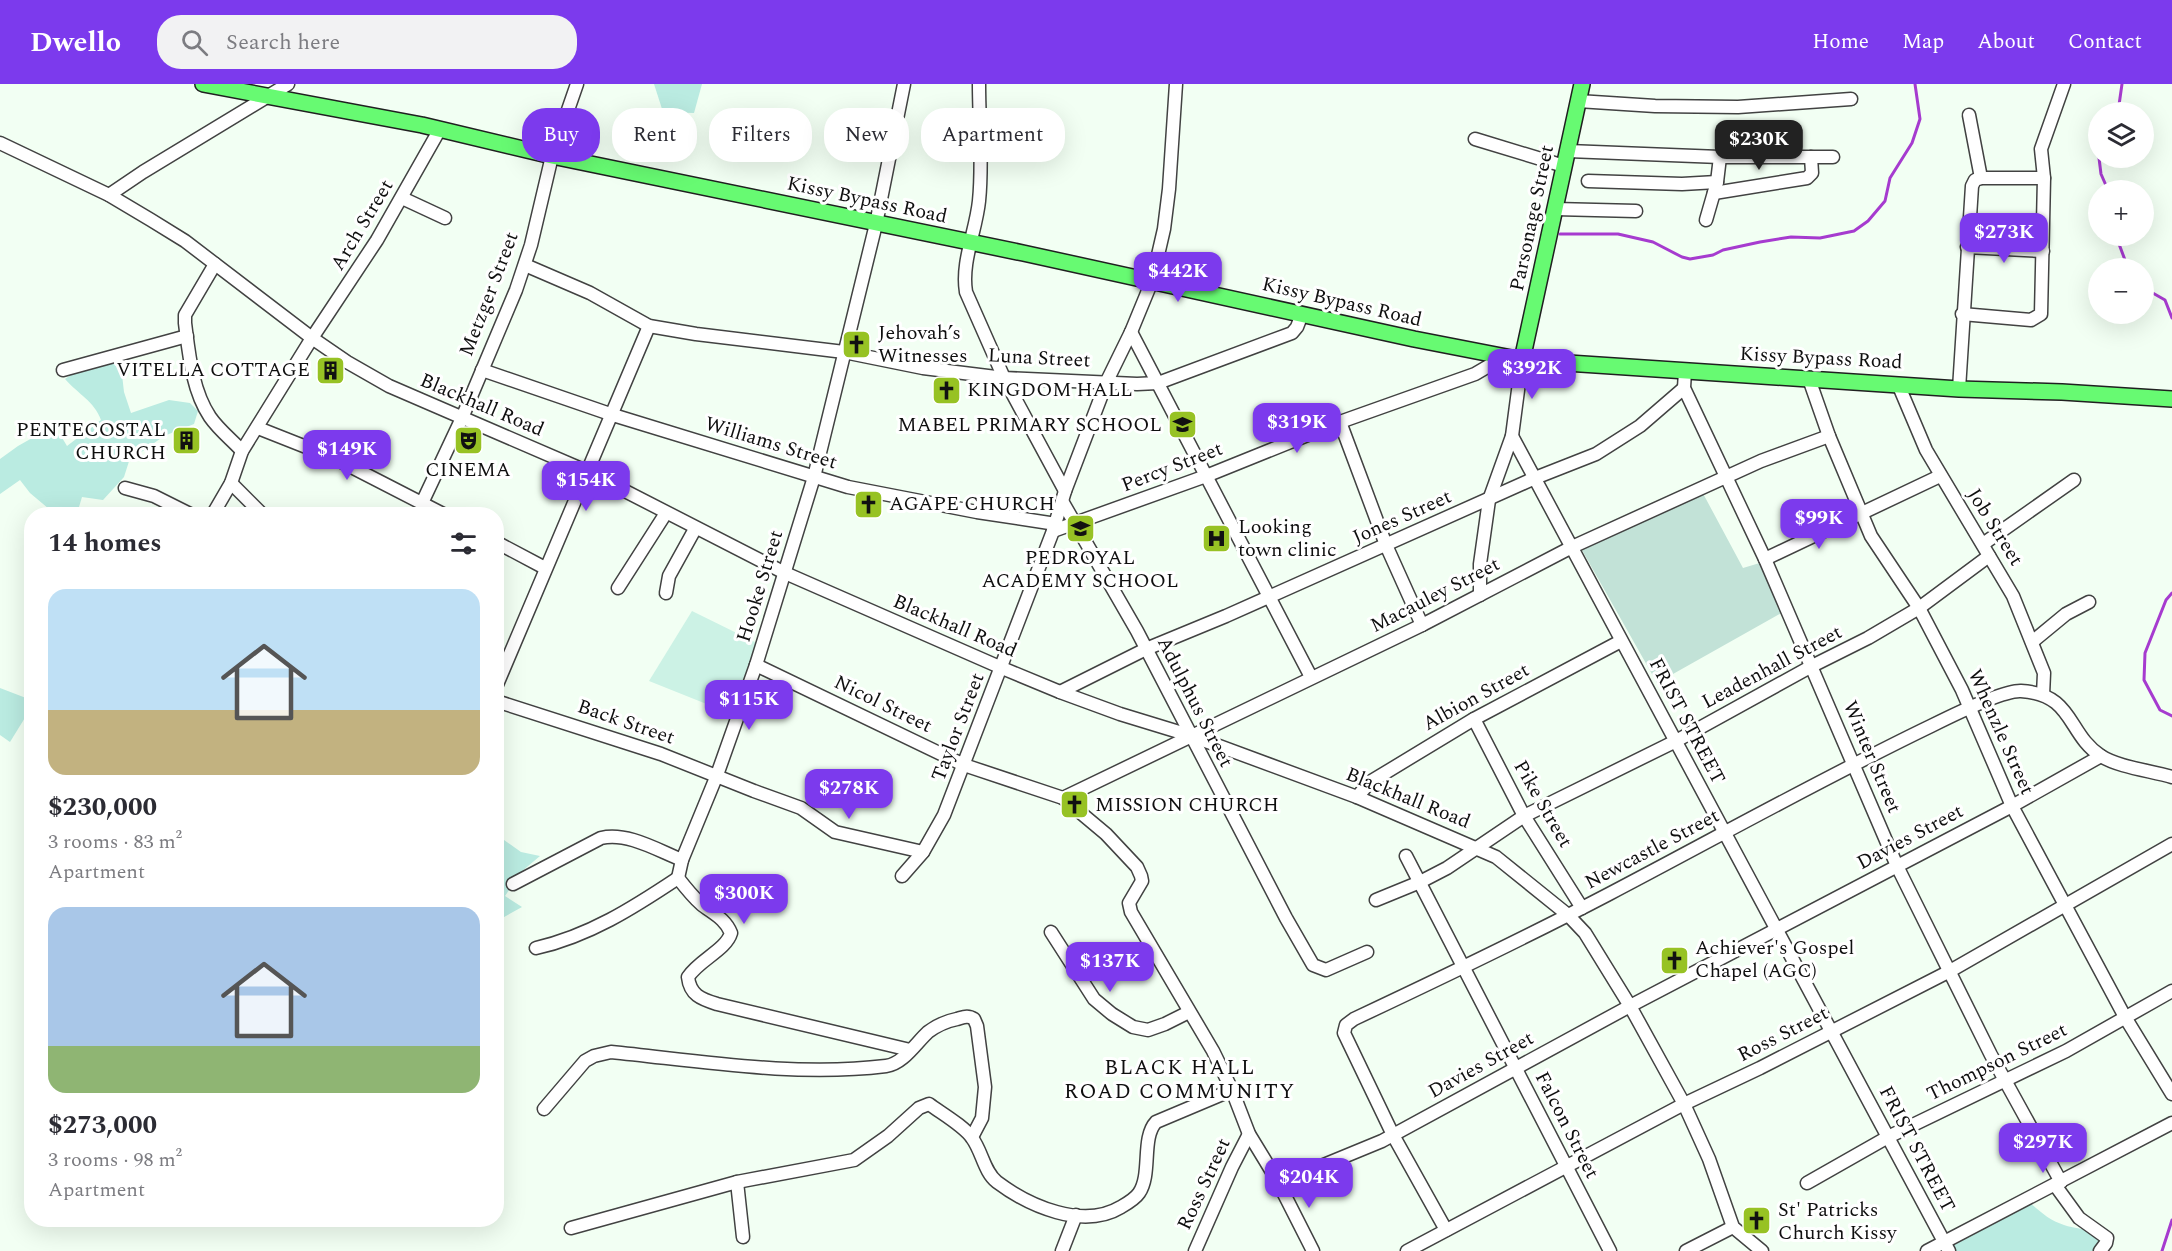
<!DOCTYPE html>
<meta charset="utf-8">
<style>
body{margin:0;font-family:Spectral,serif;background:#f2f2f3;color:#2b2b33;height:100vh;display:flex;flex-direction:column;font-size:22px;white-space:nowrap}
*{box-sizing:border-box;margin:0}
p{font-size:20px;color:#7c7c81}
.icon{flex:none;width:33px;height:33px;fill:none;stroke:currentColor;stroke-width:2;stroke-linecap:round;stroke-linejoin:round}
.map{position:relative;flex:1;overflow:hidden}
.sheet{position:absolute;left:24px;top:423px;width:480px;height:720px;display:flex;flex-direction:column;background:#fff;border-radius:24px;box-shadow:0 6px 24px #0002}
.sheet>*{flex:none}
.guide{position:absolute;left:522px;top:24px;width:570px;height:54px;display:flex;gap:12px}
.fabs{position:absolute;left:2088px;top:18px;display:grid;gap:12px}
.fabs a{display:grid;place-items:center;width:66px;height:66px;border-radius:50%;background:#fff;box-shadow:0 6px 24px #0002;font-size:30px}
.price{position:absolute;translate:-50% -51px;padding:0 14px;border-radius:12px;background:#7c3aed;color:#fff;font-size:20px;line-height:39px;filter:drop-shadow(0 2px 3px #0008)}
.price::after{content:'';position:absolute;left:50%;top:36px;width:18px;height:14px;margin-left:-9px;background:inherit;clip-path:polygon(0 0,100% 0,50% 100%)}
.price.current{background:#222;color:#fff}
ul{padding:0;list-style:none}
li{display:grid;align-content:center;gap:12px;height:318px;padding:0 24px}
li span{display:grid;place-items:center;height:186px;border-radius:18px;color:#555}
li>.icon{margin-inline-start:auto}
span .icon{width:108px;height:108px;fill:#fffc;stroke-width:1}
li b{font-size:26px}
h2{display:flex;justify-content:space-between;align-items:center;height:72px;padding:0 24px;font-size:26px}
.chip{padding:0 21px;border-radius:24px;background:#fff;box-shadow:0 6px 24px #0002;font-size:21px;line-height:54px}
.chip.current{background:#7c3aed;color:#fff}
header{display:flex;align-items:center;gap:36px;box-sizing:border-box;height:84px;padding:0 30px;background:#7c3aed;color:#fff}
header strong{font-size:28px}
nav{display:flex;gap:33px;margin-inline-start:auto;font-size:21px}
.search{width:420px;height:54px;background:#f2f2f3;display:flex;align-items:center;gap:15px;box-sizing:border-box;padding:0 21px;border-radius:24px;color:#7c7c81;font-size:22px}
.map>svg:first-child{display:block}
</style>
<header>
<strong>Dwello</strong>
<div class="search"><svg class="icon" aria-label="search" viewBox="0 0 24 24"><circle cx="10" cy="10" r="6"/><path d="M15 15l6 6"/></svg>Search here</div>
<nav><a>Home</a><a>Map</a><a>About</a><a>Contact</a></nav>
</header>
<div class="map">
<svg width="2172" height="1167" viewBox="0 0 2172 1167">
<rect width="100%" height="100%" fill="#f2fff3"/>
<g fill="#baebe1">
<path d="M654 0H702L694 29 663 28Z"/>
<path d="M112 279 121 282 124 308 131 329 169 316 190 319 198 327 194 340 164 352 140 369 131 371 124 393 103 416 82 413 79 423 88 430H55L30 409 20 396 0 410V375L18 362 41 349 61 352 67 362 101 336C95 318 77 309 65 295L77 287Z"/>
<path d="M0 604 26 614 31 624 10 658 0 651Z"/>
<path d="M497 751 521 768 540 772 521 788 505 812 522 823 497 837Z"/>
<path d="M2028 1117C2039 1127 2050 1137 2064 1141 2085 1148 2097 1141 2105 1167H1951L1949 1164Z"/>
</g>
<path fill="#c2e2d7" d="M1699 402 1743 484 1763 478 1785 527 1657 599 1578 459Z"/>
<path fill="#ccf2e5" d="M692 527 761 561 734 631 649 597Z"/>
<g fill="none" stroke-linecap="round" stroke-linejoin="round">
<g stroke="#a63bcf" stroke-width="3">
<path d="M2118 28 2122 0"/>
<path d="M2099 74 2101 90 2108 106"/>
<path d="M1560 150H1618L1653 158 1682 173 1690 175 1713 171 1723 166 1760 158 1791 153 1820 154 1854 147 1868 137 1885 117 1890 94 1912 59 1920 35 1915 0"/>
<path d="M2116 152 2128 184"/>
<path d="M2144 204 2165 216 2172 234"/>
<path d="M2172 509 2166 516 2145 569 2144 596 2160 626 2172 632"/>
<path d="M2162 1167 2172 1136"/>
</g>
<defs>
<g id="minor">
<path d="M979 0C979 38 983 79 979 117 976 147 961 178 966 208L1004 294 1065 407"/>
<path d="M1578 17 1655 22 1738 23 1851 15"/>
<path d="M1969 31 1981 94"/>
<path d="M1475 55 1564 82"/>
<path d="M0 59 109 111 151 136 185 157 312 254 347 278 389 302 586 387 785 489 1002 584 1060 608 1120 630 1192 652 1357 713 1496 773 1568 831 1585 849 1630 922 1684 1020 1709 1075 1733 1143 1762 1167"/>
<path d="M1568 67 1720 73H1833"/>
<path d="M1588 97 1682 100 1717 98"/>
<path d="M1714 109 1807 94 1812 89 1811 73"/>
<path d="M109 111 143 88 288 0"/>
<path d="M402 114 445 134"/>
<path d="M1555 125 1636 127"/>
<path d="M1706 136 1717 98 1720 73"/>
<path d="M1967 163 2043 167"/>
<path d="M215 180 185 231V239C189 270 192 306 210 333 219 346 232 356 242 367"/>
<path d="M525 181 590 209 649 242 696 250 844 268 923 284 1004 294 1137 300 1158 299 1292 249 1297 243 1302 230"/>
<path d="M1962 230 2031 236 2041 230 2044 94 2041 65 2064 0"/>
<path d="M1131 248 1311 593"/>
<path d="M63 286 187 252"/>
<path d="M482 286 613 331 848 403 977 428 1056 440"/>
<path d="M1685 287 1684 304 1765 475 1897 782 1991 971 2061 1098"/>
<path d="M1809 295 1829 352 1871 452 1919 524 1962 606 2012 722 2125 933 2172 1010"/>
<path d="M1898 300 1926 366 2013 512 2044 589 2043 611"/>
<path d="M1959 305 1972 102 1975 96 1981 94H2044"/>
<path d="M1340 338 1386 461 1422 541"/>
<path d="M258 344 334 374 443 430"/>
<path d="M1512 352 1949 1167"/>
<path d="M231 399 262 430"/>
<path d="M125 404 154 412 190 430"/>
<path d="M1062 417 1137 547 1286 834 1313 881 1326 886 1367 868"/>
<path d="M422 419 462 334 516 206 531 161 552 72 577 0"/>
<path d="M213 430 231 399 242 367 312 254 377 156 440 45"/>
<path d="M1053 447 1206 392 1340 338 1475 290 1504 273"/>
<path d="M496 458 545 484"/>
<path d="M1983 460 2074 396"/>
<path d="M1765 475 1940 392"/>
<path d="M618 504 666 429"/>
<path d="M666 509 669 492 695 445"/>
<path d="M1480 511V480L1489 416 1512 352 1522 276"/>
<path d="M2032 558 2066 530 2089 518"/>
<path d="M756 581 964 681 1063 714 1106 750 1137 783 1141 792 1142 797 1129 819 1131 828 1213 967 1232 1006 1249 1050 1277 1096 1313 1167"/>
<path d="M496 603 649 242"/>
<path d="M1060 608 1146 565 1226 532 1535 394 1596 370 1640 342 1684 304"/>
<path d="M496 617 661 670 754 707 801 724 835 748 923 768"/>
<path d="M1474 635 1524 732 1582 824"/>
<path d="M1357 713 1370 698 1474 635 1621 557"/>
<path d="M1063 714 1422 541 1572 463 1761 377 1829 352"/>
<path d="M1406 772 1610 1167"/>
<path d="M902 792 923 768 944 731 1053 447 1065 407 1107 297 1131 248 1152 197 1164 145 1169 105 1176 0"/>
<path d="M678 794 682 776 717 691 756 581 814 393 876 140 904 0"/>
<path d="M678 794C685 803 692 812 701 820 712 829 725 834 731 849 726 866 699 876 688 893 690 911 701 915 717 920L910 966"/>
<path d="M513 800 601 754C628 748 657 766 682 776"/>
<path d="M1376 816 1420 798 1447 784 1524 732 1676 657 1812 582 1868 554 1919 524 1989 472"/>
<path d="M1051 848 1094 915 1112 930 1133 943 1148 946 1165 940 1189 928"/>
<path d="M536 864C589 852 633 824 678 794"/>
<path d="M544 1025 585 977 594 972 611 968C701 977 795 993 886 982 903 980 916 959 928 948 936 942 947 937 957 935 964 933 968 931 974 935L977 942 985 1003 982 1034 972 1053"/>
<path d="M1277 1096 1297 1092 1382 1057 1630 922 2012 722 2101 672"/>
<path d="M737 1098 743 1153"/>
<path d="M1807 1099 1888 1053 2066 967 2172 907"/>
<path d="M2055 1101 2079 1134 2107 1154 2106 1159 2100 1167"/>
<path d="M571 1144 737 1098 854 1076 888 1052 919 1024 929 1020C941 1029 964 1042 972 1054 982 1067 984 1088 997 1098 1029 1122 1083 1146 1121 1123 1128 1119 1135 1115 1139 1109 1152 1090 1141 1054 1156 1038L1232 1006"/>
<path d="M1446 1146 1393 1051 1344 949 1346 941 1354 935C1439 895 1525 854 1609 810 1716 754 1821 695 1931 642 1949 633 2003 606 2021 607 2074 610 2067 650 2101 672 2118 683 2152 687 2172 693"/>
<path d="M1062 1167 1076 1131"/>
<path d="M1195 1167 1232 1083 1249 1050"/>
<path d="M1407 1167 1684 1020 1760 984 1950 887 2172 760"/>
<path d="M1686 1167 1733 1143"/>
<path d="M1927 1167 2172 1039"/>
</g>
<g id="major">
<path d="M203 0 422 41 552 72 1023 169 1414 255 1522 276 1959 305 2062 308 2172 315"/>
<path d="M1522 276 1582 0"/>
</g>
</defs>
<use href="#minor" stroke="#424242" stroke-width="15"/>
<use href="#major" stroke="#202020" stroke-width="18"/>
<use href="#minor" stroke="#fff" stroke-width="12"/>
<use href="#major" stroke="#67fa72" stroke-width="15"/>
</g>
<defs>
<symbol id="church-square" viewBox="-11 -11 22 22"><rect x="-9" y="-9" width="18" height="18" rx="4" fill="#97c224" stroke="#fff"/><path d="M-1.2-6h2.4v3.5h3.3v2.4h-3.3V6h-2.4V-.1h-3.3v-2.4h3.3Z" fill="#111"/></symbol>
<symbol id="building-square" viewBox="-11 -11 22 22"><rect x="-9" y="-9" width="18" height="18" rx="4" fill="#97c224" stroke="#fff"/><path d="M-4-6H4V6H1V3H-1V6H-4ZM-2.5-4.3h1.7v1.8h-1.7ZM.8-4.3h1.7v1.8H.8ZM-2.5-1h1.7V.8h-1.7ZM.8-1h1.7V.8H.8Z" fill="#111"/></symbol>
<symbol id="school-square" viewBox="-11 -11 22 22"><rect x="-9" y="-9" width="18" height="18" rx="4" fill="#97c224" stroke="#fff"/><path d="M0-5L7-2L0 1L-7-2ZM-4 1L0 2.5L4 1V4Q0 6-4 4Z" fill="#111"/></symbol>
<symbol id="theatre-square" viewBox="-11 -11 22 22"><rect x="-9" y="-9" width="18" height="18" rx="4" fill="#97c224" stroke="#fff"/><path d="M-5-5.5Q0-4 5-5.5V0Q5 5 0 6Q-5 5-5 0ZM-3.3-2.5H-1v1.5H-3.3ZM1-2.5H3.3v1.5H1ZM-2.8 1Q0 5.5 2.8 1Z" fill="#111"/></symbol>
<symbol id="hospital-square" viewBox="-11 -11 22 22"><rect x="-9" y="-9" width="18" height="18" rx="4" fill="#97c224" stroke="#fff"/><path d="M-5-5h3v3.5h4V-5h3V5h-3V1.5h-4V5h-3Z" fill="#111"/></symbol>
</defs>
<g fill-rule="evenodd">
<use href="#church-square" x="840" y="244" width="33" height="33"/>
<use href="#building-square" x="314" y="270" width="33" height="33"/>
<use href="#church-square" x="930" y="290" width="33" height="33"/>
<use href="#school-square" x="1166" y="324" width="33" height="33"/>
<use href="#theatre-square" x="452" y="340" width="33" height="33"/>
<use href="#building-square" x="170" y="340" width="33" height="33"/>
<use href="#church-square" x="852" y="404" width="33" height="33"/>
<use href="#school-square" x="1064" y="428" width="33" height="33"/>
<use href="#hospital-square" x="1200" y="438" width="33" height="33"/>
<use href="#church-square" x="1058" y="704" width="33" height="33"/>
<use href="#church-square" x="1658" y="860" width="33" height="33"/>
<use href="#church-square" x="1740" y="1120" width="33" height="33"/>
</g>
<g text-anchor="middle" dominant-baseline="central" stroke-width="6" stroke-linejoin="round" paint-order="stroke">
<g font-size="20" fill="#0f0f0f" stroke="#fff">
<text transform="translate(867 116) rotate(12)">Kissy Bypass Road</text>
<text transform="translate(1532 134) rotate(-78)">Parsonage Street</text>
<text transform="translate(362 141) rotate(-59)">Arch Street</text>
<text transform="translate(489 210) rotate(-69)">Metzger Street</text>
<text transform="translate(1342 218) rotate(13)">Kissy Bypass Road</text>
<text transform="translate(1039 274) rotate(3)">Luna Street</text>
<text transform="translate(1821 274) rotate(3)">Kissy Bypass Road</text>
<text transform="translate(482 321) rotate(23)">Blackhall Road</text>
<text transform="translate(771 359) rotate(17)">Williams Street</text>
<text transform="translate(1172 383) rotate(-21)">Percy Street</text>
<text transform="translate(1402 433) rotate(-24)">Jones Street</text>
<text transform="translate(1995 443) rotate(58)">Job Street</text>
<text transform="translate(760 502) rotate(-73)">Hooke Street</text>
<text transform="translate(1435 511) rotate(-27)">Macauley Street</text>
<text transform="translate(955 542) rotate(23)">Blackhall Road</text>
<text transform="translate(1772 583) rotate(-28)">Leadenhall Street</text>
<text transform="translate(1476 613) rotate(-29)">Albion Street</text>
<text transform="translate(1195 618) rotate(63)">Adulphus Street</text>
<text transform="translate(883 620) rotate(26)">Nicol Street</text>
<text transform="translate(1687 637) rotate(62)">FRIST STREET</text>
<text transform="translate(626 638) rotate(19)">Back Street</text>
<text transform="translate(958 643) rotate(-69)">Taylor Street</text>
<text transform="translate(2001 648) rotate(66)">Whenzle Street</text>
<text transform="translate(1872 673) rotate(67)">Winter Street</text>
<text transform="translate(1408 714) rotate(22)">Blackhall Road</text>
<text transform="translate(1543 720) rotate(60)">Pike Street</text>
<text transform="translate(1910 753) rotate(-28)">Davies Street</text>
<text transform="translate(1652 765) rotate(-28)">Newcastle Street</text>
<text transform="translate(1783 950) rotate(-27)">Ross Street</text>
<text transform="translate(1997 978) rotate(-26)">Thompson Street</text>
<text transform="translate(1481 981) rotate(-29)">Davies Street</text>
<text transform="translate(1567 1041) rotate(63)">Falcon Street</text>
<text transform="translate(1917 1065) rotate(62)">FRIST STREET</text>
<text transform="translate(1204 1100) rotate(-65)">Ross Street</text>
</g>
<g font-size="20" fill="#0f0f0f" stroke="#fff" text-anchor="start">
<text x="878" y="249">Jehovah’s<tspan x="878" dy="23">Witnesses</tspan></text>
<text x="310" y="286" text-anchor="end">VITELLA COTTAGE</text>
<text x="967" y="306">KINGDOM HALL</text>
<text x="1162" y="341" text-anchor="end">MABEL PRIMARY SCHOOL</text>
<text x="166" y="346" text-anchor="end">PENTECOSTAL<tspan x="166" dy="23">CHURCH</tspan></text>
<text x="468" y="386" text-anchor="middle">CINEMA</text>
<text x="889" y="420">AGAPE CHURCH</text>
<text x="1238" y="443">Looking<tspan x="1238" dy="23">town clinic</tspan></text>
<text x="1080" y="474" text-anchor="middle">PEDROYAL<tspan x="1080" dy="23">ACADEMY SCHOOL</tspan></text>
<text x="1095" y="721">MISSION CHURCH</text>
<text x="1695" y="864">Achiever's Gospel<tspan x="1695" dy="23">Chapel (AGC)</tspan></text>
<text x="1778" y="1126">St' Patricks<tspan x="1778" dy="23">Church Kissy</tspan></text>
</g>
<g font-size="21" letter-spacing="1.5" fill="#0f0f0f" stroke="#fff">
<text x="1180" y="984">BLACK HALL<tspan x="1180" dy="24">ROAD COMMUNITY</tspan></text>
</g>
</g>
</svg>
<div class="fabs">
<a><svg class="icon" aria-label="layers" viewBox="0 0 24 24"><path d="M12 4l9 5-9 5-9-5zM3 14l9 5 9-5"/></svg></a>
<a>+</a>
<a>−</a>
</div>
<b class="price current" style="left:1759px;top:87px">$230K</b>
<b class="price" style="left:2004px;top:180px">$273K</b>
<b class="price" style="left:1178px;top:219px">$442K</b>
<b class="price" style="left:1532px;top:316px">$392K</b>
<b class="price" style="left:1297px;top:370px">$319K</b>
<b class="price" style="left:347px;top:397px">$149K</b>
<b class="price" style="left:586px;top:428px">$154K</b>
<b class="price" style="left:1819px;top:466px">$99K</b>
<b class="price" style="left:749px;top:647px">$115K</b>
<b class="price" style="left:849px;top:736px">$278K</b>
<b class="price" style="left:744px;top:841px">$300K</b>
<b class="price" style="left:1110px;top:909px">$137K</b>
<b class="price" style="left:2043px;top:1090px">$297K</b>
<b class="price" style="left:1309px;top:1125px">$204K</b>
<div class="guide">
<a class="chip current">Buy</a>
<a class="chip">Rent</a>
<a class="chip">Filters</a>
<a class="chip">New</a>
<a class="chip">Apartment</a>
</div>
<section class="sheet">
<h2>14 homes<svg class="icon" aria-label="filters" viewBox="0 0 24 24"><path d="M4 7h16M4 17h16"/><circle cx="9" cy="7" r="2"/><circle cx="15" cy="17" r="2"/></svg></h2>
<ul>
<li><span style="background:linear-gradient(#bfe0f5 65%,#c2b280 0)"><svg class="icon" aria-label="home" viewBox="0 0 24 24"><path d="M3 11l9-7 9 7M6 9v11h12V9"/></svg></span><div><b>$230,000</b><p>3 rooms · 83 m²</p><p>Apartment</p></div></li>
<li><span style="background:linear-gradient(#a9c7e8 75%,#8fb573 0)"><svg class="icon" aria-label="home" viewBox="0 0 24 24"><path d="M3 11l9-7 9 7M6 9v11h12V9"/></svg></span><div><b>$273,000</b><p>3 rooms · 98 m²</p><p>Apartment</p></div></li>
</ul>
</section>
</div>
